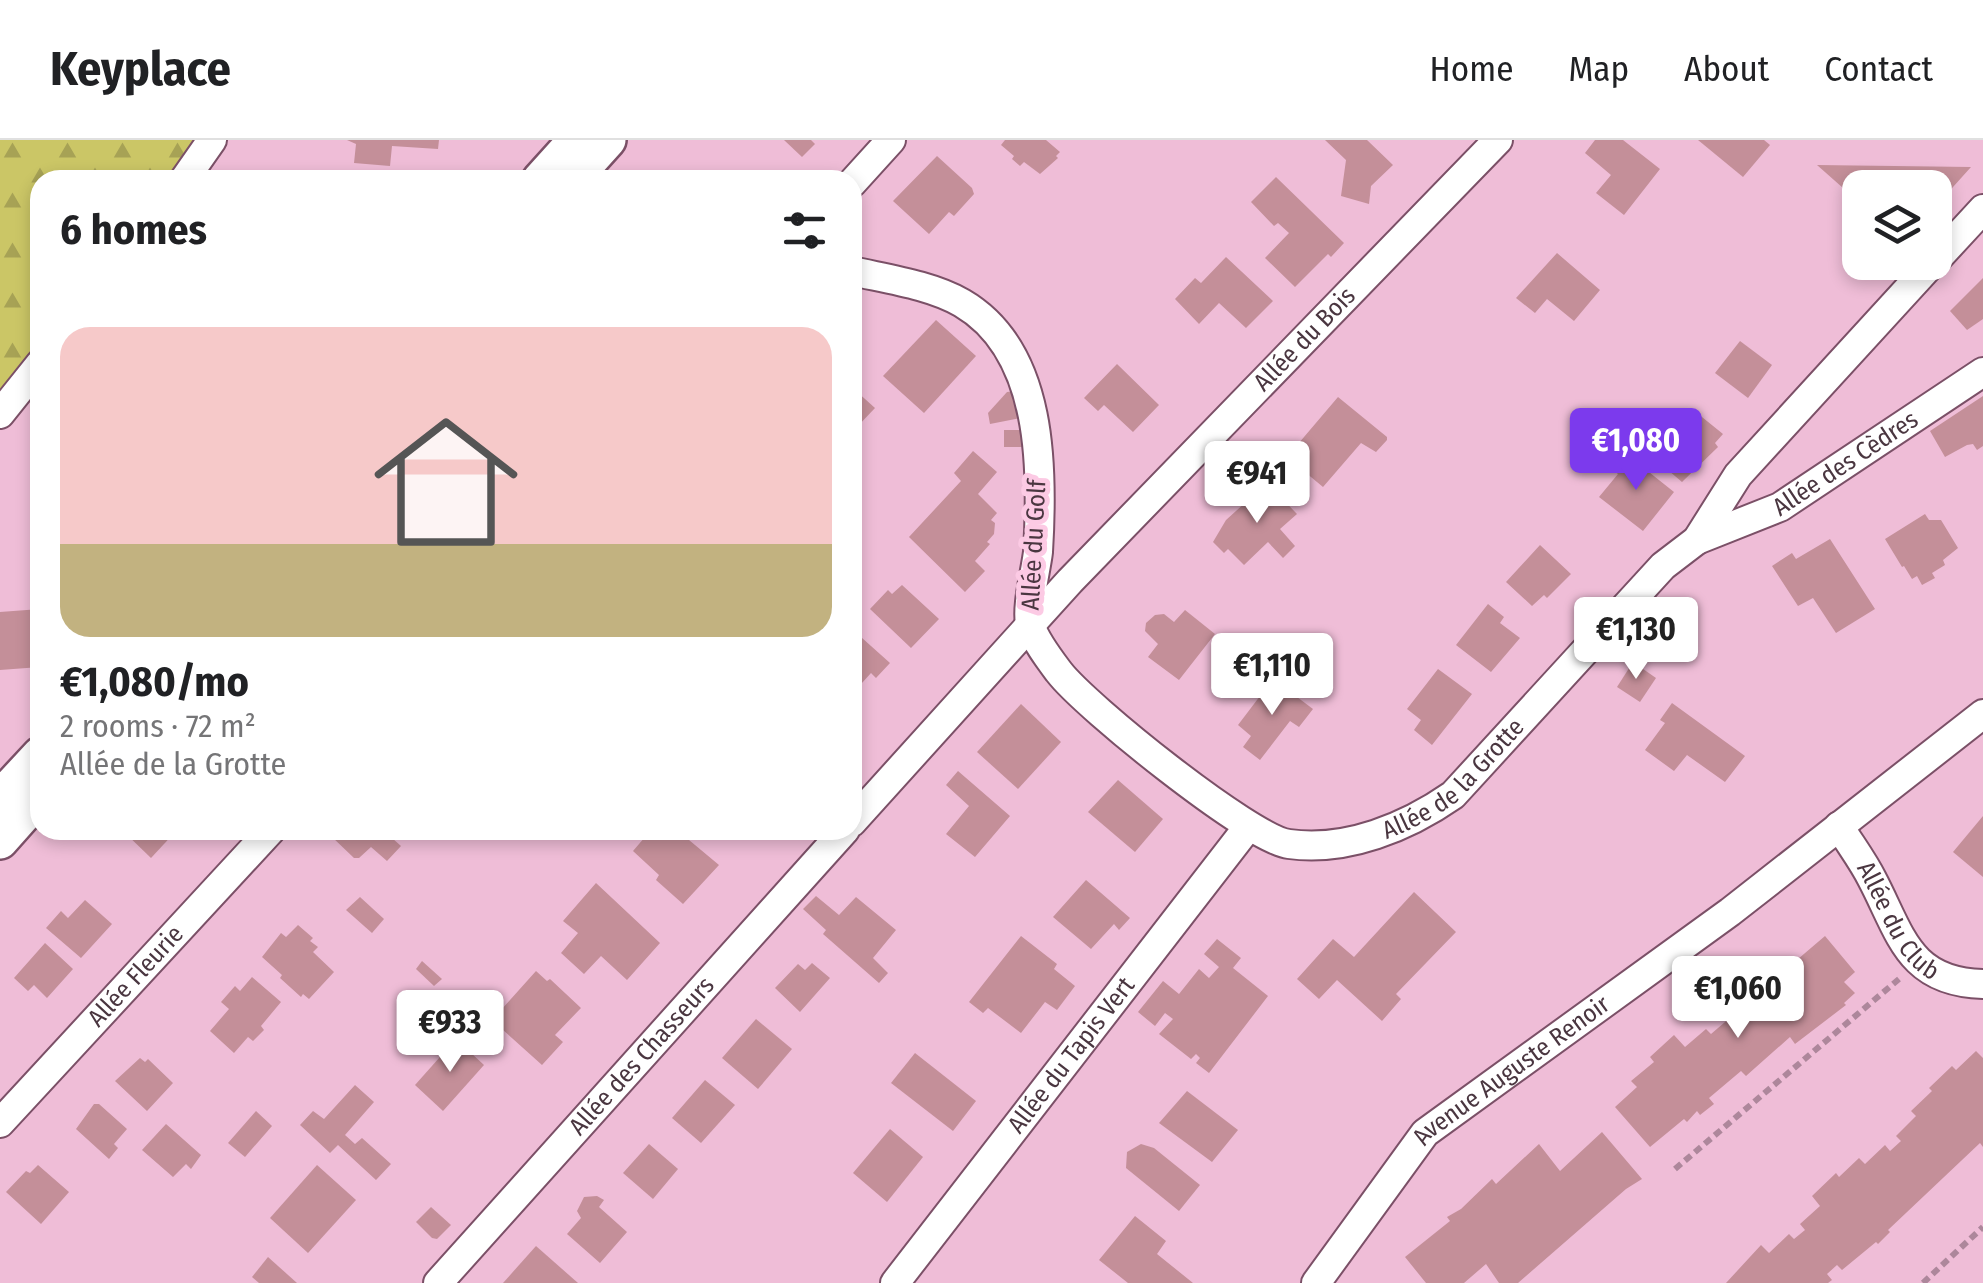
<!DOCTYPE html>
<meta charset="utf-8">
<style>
body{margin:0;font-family:"Fira Sans Condensed",sans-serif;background:#f6f6f6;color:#202124;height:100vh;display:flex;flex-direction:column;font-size:38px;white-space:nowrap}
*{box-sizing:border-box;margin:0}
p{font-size:32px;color:#757577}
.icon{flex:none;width:55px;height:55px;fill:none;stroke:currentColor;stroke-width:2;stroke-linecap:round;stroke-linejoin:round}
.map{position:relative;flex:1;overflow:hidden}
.details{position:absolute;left:30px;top:30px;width:832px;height:670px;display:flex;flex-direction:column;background:#fff;border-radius:30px;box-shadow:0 5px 15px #0003}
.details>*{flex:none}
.buttons{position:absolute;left:1842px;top:30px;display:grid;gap:20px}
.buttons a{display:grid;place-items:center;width:110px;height:110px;border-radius:20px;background:#fff;box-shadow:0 5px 15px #0003;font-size:50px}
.price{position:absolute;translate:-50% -85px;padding:0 22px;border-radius:10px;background:#fff;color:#222;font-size:32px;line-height:65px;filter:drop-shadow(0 2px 5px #0008)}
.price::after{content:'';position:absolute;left:50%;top:60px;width:30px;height:22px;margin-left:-15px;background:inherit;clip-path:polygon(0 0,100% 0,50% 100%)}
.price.active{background:#7c3aed;color:#fff}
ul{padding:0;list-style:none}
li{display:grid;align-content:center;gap:20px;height:530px;padding:0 30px}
li span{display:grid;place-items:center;height:310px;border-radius:30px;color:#555}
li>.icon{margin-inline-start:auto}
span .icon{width:180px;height:180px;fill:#fffc;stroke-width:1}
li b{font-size:42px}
h2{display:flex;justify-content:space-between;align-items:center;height:120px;padding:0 30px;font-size:42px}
header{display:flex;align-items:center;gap:60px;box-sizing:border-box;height:140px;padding:0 50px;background:#fff;border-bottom:2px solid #e0e0e0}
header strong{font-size:48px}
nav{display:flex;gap:55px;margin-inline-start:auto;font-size:35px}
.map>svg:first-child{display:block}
</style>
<header>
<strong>Keyplace</strong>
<nav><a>Home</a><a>Map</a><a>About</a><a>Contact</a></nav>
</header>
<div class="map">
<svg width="1983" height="1143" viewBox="0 0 1983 1143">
<defs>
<pattern id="forest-firs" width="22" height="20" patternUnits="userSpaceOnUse" patternTransform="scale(2.5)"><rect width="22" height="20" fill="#cbc666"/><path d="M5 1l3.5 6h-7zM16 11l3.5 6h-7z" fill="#a7a255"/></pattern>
</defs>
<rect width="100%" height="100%" fill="#efbdd7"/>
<path fill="url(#forest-firs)" d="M0 0H205L178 40H40V203L0 250Z"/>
<g fill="#c48f99">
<path d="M347 0H439L438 9 392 6 390 26 354 23 356 4Z"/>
<path d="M784 0H811L815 4 802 17Z"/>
<path d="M1005 0H1046L1060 12 1056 16 1058 18 1040 34 1024 22 1020 26 1012 19 1014 16 1001 5Z"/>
<path d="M1325 0H1367L1393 25 1371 46 1369 64 1341 56 1346 20Z"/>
<path d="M1595 0H1623L1660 29 1624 75 1596 53 1611 35 1585 13Z"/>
<path d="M1698 0H1764L1770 5 1743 37Z"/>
<path d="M937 16 972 48 974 54 954 76 949 72 929 94 893 61Z"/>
<path d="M1817 25 1971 27 1935 67V48H1860V63Z"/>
<path d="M1276 37 1344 103 1331 117 1328 114 1295 147 1265 118 1289 93 1278 83 1274 86 1251 62Z"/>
<path d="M1557 113 1600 150 1574 181 1547 159 1535 173 1516 158Z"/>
<path d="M1226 117 1273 161 1246 188 1219 163 1199 184 1175 159 1195 138 1201 143Z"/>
<path d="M1983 138V179L1967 190 1950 171Z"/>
<path d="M936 180 976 216 924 273 883 236Z"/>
<path d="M1740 201 1772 225 1748 258 1715 233Z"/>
<path d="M1117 224 1159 265 1133 292 1104 265 1098 271 1084 258Z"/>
<path d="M855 250 875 268 857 287 852 283Z"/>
<path d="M1016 251 1021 278 990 284 988 273 1007 252Z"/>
<path d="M1983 256V306L1977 310 1973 304 1967 305 1945 317 1930 291Z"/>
<path d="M1338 257 1387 297V300L1376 312 1361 303 1323 347 1287 317Z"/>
<path d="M1697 273 1723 294 1715 303 1718 307 1682 342 1655 319Z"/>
<path d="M1004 290H1024L1025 307H1004Z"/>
<path d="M973 311 997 332 978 354 997 373 991 380 995 383 994 394 987 402 990 404 975 421 985 431 965 452 909 397 961 341 954 333Z"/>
<path d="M1625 313 1674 352 1643 391 1599 357 1618 334 1612 329Z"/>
<path d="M1267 343 1297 374 1280 389 1295 406 1283 418 1268 402 1244 425 1228 409 1224 413 1213 402 1226 380Z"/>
<path d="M1925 374 1929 380H1941L1958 408 1943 420 1945 425 1932 433 1935 438 1922 445 1917 436 1912 439 1904 426 1902 427 1885 399Z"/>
<path d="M1830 399 1875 469 1836 493 1813 458 1798 466 1772 426 1792 413 1796 419Z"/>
<path d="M1540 405 1571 434 1547 458 1544 455 1532 466 1506 442Z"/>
<path d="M902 445 939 479 911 508 870 469 888 450 892 454Z"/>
<path d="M1488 464 1504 477 1500 483 1520 498 1491 532 1456 505Z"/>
<path d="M40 469V527L0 530V472Z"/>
<path d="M1185 470 1215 494 1179 540 1148 517 1158 504 1145 491 1146 483 1155 475 1164 474 1174 482Z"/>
<path d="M852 489 890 523 876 538 871 533 852 554Z"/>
<path d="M1633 522 1656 538 1640 562 1617 547Z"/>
<path d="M1438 529 1472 554 1432 605 1414 590 1421 580 1407 569Z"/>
<path d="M1273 539 1313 569 1299 587 1290 581 1260 620 1243 607 1251 596 1238 585Z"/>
<path d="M1672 563 1745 616 1725 642 1687 615 1674 631 1645 610 1665 583 1660 580Z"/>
<path d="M1021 564 1061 602 1018 649 977 612Z"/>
<path d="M958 631 1010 676 975 717 946 694 969 666 946 645Z"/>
<path d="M1118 640 1163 679 1135 712 1088 672Z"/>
<path d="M1983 676V737L1953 712Z"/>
<path d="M122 690H177L151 718Z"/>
<path d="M337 690H383L401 706 387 721 371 707 359 718H354L331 696Z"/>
<path d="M651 690H677L719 725 683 764 656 740 659 735 633 711Z"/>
<path d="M1086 740 1130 778 1119 790 1114 784 1091 809 1053 777Z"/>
<path d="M596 743 660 803 627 840 601 816 584 834 561 813 578 793 563 781Z"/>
<path d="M1414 752 1456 792 1396 854 1401 859 1382 881 1337 840 1319 859 1297 839 1333 799 1354 817Z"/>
<path d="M816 756 839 775 856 757 896 790 873 818 888 833 879 843 823 794 826 790 803 769Z"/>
<path d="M360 757 384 779 372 793 346 770Z"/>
<path d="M85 760 112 784 81 818 46 788 61 771 68 778Z"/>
<path d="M298 785 313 798 310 801 318 807 313 812 334 832 309 859 303 854 301 857 280 838 282 835 262 817 281 793 286 797Z"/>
<path d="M1021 796 1057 824 1054 829 1075 846 1057 870 1045 862 1021 893 988 868 983 873 969 862Z"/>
<path d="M1825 796 1855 832 1844 842 1855 853 1844 863 1846 865 1795 904 1790 897 1746 936 1741 931 1709 958 1714 964 1700 975 1697 971 1687 982 1684 979 1650 1007 1615 967 1637 947 1631 941 1654 922 1650 917 1674 895 1685 907 1706 889 1711 894 1745 865 1735 855 1761 833 1765 838 1787 821 1791 825Z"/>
<path d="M1217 799 1241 818 1233 828 1268 856 1209 933 1196 923 1200 918 1196 914 1191 919 1159 894 1173 879 1165 873 1155 886 1138 872 1163 841 1179 854 1199 829 1209 838 1219 827 1204 814Z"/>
<path d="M45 803 73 829 47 858 34 845 28 851 14 838Z"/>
<path d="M422 821 442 839 434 846 416 829Z"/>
<path d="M812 823 830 838 800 872 775 848 798 824 805 830Z"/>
<path d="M536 831 547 841 550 839 581 868 555 895 563 902 542 925 492 880Z"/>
<path d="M252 837 281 862 261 886 264 890 253 901 248 897 234 913 210 891 229 869 221 862 235 846 240 851Z"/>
<path d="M756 879 792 909 758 949 722 918Z"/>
<path d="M456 899 484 925 443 971 415 945Z"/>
<path d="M1976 911 1983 918V1007L1980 1003 1888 1090 1890 1092 1878 1104 1876 1102 1842 1130 1837 1125 1827 1134 1832 1140 1828 1143H1726L1761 1105 1769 1113 1789 1094 1794 1099 1805 1090 1800 1084 1820 1066 1812 1056 1836 1033 1839 1037 1859 1018 1865 1024 1885 1005 1890 1011 1901 1001 1896 996 1916 976 1911 971 1932 951 1929 948 1952 926 1956 930Z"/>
<path d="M915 913 976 961 953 991 891 943Z"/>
<path d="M140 918 145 922 148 919 173 943 147 971 115 941Z"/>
<path d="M705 940 735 965 701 1003 672 978Z"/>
<path d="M355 945 374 962 345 995 355 1004 362 998 391 1024 376 1040 338 1005 330 1013 300 985 313 971 324 979Z"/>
<path d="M1187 951 1238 990 1212 1022 1159 983Z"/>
<path d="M94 964H99L127 989 114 1004 118 1008 109 1019 76 989Z"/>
<path d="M256 971 272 986 245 1017 228 1003Z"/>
<path d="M166 984 201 1015 191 1029 186 1024 173 1037 142 1010Z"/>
<path d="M890 989 923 1017 887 1062 853 1033Z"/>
<path d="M1602 992 1642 1039 1626 1049 1518 1143H1499L1486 1124 1464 1143H1426L1405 1117 1450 1081 1447 1077 1461 1069 1492 1039 1496 1044 1539 1004 1560 1031Z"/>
<path d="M649 1004 678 1029 653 1059 623 1033Z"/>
<path d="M1141 1004 1154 1008 1200 1045 1179 1071 1126 1028 1127 1012Z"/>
<path d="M38 1025 69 1052 41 1084 6 1052 26 1031 30 1033Z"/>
<path d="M317 1025 356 1060 308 1113 270 1078Z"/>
<path d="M597 1056 604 1060 599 1067 627 1092 600 1123 567 1094 581 1078 577 1071 584 1057Z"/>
<path d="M431 1067 451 1085 437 1099 432 1098 416 1082Z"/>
<path d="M1135 1076 1166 1101 1157 1114 1193 1143H1128L1099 1120Z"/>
<path d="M536 1106 578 1143H503Z"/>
<path d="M268 1117 297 1143H259L252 1137Z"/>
</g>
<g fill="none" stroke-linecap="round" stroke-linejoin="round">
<defs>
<g id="minor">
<path d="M184 40 212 0"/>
<path d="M852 43 891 0"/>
<path d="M1935 121 1983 69"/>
<path id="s1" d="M852 131C887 139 931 145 962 163 1044 211 1043 330 1038 412 1036 430 1025 472 1031 487 1036 502 1050 520 1059 532 1086 567 1250 699 1289 704 1347 712 1407 687 1453 655L1663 426 1697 400 1738 335 1933 122"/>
<path d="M0 274 40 224"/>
<path id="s2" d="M1697 400 1780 367 1983 232"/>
<path id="s3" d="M852 682 1070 441 1498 0"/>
<path id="s4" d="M1839 686C1850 704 1863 721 1872 739 1901 794 1908 842 1983 844"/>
<path id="s5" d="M0 983 271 690"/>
<path id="s6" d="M438 1143 845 690"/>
<path id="s7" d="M895 1143 1248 687"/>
<path id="s8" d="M1316 1143 1425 993 1730 772 1983 574"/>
</g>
<g id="tertiary">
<path d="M540 40 576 0"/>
<path d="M572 40 608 0"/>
<path d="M0 658 40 615"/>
<path d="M0 701 40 656"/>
</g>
</defs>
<use href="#minor" stroke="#7b5067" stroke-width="32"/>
<use href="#tertiary" stroke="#7b5067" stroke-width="40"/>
<g stroke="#ad879b" stroke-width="6" stroke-dasharray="8 5" stroke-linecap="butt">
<path d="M1675 1029 1899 839"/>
<path d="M1923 1143 1983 1087"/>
</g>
<use href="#minor" stroke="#fff" stroke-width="28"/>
<use href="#tertiary" stroke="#fff" stroke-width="35"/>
</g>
<g text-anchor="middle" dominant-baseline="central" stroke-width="10" stroke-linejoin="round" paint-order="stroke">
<g font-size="25" fill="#4a3640" stroke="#fccae4">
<text stroke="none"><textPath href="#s3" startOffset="662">Allée du Bois</textPath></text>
<text stroke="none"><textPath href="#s2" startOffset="168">Allée des Cèdres</textPath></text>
<text transform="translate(1034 405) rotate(-87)">Allée du Golf</text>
<text stroke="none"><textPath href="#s1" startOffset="992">Allée de la Grotte</textPath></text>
<text stroke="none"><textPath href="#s4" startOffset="112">Allée du Club</textPath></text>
<text stroke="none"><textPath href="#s5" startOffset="200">Allée Fleurie</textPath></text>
<text stroke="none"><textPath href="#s7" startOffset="288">Allée du Tapis Vert</textPath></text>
<text stroke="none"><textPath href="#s6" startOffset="305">Allée des Chasseurs</textPath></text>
<text stroke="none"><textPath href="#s8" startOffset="292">Avenue Auguste Renoir</textPath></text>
</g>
</g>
</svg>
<div class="buttons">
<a><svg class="icon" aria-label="layers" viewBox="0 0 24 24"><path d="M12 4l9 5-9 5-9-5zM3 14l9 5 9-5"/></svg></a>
</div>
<b class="price active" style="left:1636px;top:353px">€1,080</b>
<b class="price" style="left:1257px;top:386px">€941</b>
<b class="price" style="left:1636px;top:542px">€1,130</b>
<b class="price" style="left:1272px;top:578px">€1,110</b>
<b class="price" style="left:1738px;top:901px">€1,060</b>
<b class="price" style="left:450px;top:935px">€933</b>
<section class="details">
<h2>6 homes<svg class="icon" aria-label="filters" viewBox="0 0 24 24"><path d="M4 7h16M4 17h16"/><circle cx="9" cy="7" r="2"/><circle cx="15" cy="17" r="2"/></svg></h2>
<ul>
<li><span style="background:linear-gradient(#f6c9c9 70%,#c2b280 0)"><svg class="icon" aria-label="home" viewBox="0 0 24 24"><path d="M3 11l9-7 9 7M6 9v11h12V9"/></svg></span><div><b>€1,080/mo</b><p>2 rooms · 72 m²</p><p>Allée de la Grotte</p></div></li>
</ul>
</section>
</div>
